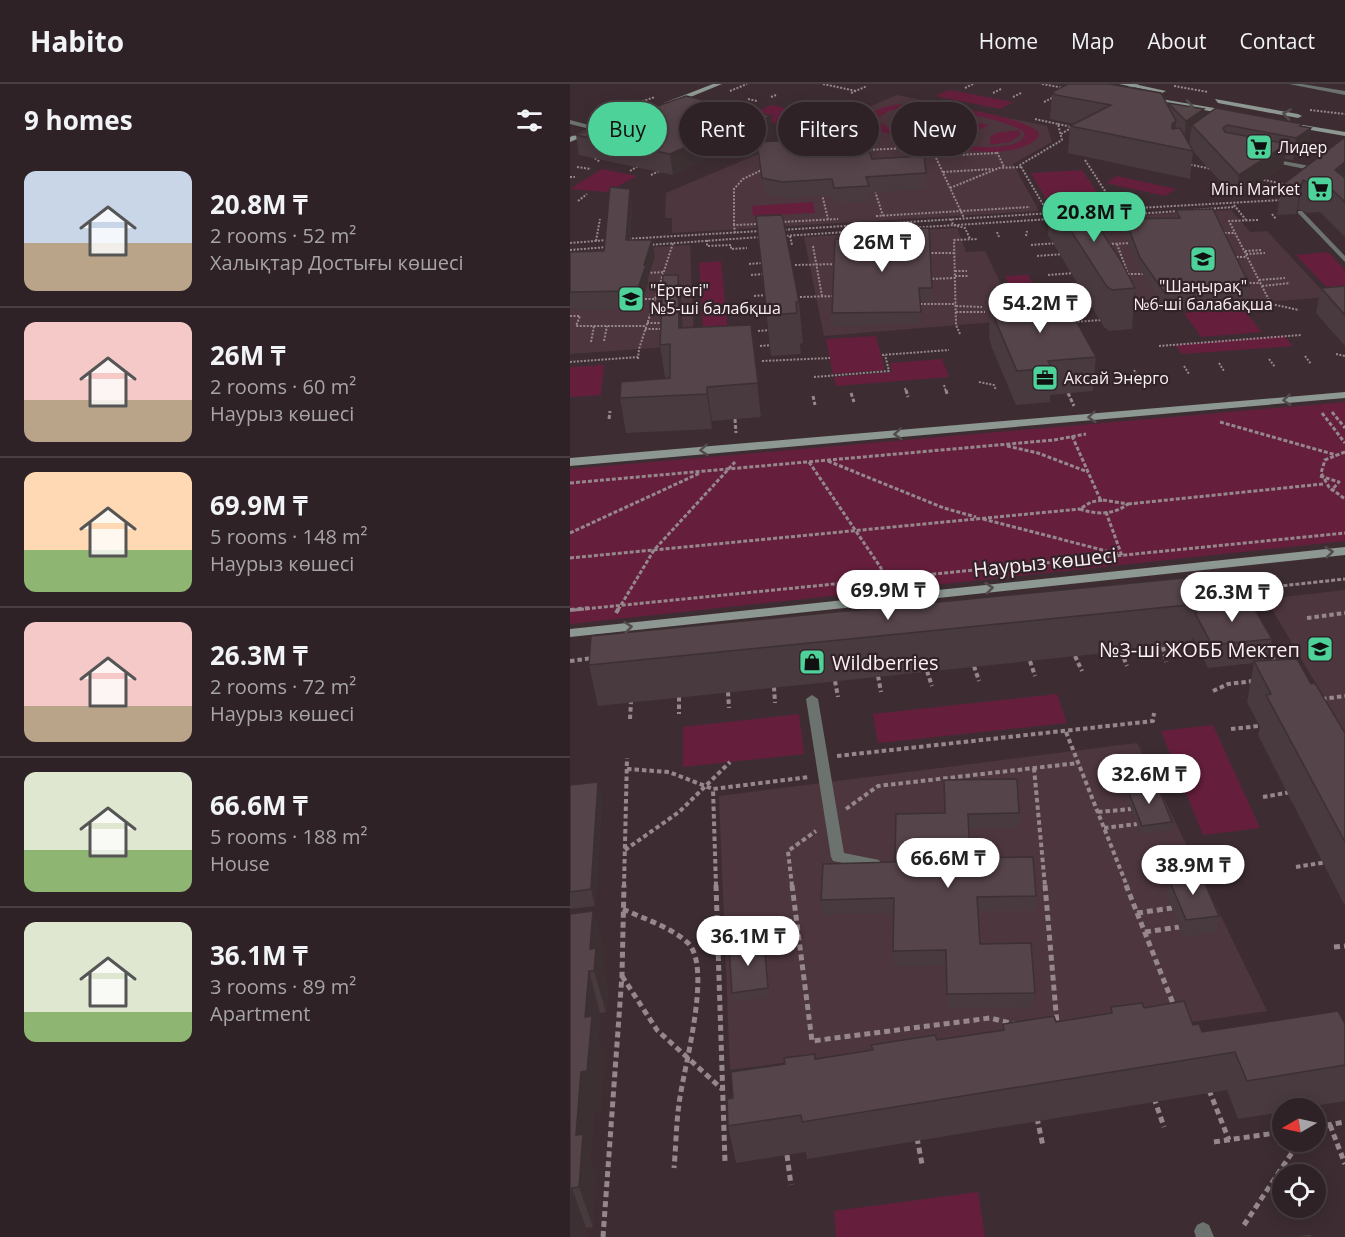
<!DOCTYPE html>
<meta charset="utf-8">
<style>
body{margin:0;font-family:"Open Sans",sans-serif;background:#362a2e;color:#f1f3f6;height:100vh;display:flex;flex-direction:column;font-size:22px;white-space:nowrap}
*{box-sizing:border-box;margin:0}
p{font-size:20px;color:#a7a4a7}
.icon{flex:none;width:33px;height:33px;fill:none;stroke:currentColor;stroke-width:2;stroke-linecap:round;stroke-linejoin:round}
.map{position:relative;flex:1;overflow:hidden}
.panel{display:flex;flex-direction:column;background:#2e2226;width:570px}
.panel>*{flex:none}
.banner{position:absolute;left:18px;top:18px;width:570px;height:54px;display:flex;gap:12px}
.needle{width:39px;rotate:261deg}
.controls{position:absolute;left:702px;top:1014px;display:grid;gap:12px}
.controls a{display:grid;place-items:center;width:54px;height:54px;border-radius:50%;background:#2e2226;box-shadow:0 3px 15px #0003,0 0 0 2px #493f43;font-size:30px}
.price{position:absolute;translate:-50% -51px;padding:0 14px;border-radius:21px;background:#fff;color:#222;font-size:20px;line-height:39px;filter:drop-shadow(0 2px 3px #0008)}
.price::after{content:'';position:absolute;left:50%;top:36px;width:18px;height:14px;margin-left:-9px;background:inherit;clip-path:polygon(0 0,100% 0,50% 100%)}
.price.selected{background:#4dd39a;color:#111}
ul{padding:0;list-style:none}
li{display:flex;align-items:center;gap:18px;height:150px;padding:0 24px}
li+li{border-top:2px solid #493f43}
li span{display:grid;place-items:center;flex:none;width:168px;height:120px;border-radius:12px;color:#555}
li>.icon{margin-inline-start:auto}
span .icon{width:72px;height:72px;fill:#fffc;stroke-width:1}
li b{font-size:26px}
h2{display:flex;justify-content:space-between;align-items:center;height:72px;padding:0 24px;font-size:26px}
.pill{padding:0 21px;border-radius:27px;background:#2e2226;box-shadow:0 3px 15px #0003,0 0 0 2px #493f43;font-size:21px;line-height:54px}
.pill.selected{background:#4dd39a;color:#111}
header{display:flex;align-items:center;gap:36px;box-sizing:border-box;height:84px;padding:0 30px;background:#2e2226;border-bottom:2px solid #493f43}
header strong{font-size:28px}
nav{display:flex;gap:33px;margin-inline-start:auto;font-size:21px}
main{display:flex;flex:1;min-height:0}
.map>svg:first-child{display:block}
</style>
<header>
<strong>Habito</strong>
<nav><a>Home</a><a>Map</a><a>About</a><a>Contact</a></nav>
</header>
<main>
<section class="panel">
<h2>9 homes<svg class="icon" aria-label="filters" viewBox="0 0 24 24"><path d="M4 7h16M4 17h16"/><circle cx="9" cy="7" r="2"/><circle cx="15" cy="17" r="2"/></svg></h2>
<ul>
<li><span style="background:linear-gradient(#c9d6e8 60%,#b9a48a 0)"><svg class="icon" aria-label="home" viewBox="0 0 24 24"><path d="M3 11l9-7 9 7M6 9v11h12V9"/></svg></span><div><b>20.8M ₸</b><p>2 rooms · 52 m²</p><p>Халықтар Достығы көшесі</p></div></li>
<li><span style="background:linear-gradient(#f6c9c9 65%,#b9a48a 0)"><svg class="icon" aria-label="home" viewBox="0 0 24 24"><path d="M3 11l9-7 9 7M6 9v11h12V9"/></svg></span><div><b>26M ₸</b><p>2 rooms · 60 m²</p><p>Наурыз көшесі</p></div></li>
<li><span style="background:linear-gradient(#ffd9b3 65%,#8fb573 0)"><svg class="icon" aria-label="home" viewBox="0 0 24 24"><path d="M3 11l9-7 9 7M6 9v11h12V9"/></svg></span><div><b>69.9M ₸</b><p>5 rooms · 148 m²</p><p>Наурыз көшесі</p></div></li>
<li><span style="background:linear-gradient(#f6c9c9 70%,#b9a48a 0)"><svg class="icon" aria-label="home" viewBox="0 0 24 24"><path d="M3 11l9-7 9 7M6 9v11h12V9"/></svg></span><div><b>26.3M ₸</b><p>2 rooms · 72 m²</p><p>Наурыз көшесі</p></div></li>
<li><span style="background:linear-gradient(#dfe7d0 65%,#8fb573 0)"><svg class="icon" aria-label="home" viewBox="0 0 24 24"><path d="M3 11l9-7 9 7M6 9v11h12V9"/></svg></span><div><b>66.6M ₸</b><p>5 rooms · 188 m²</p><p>House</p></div></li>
<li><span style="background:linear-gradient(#dfe7d0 75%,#8fb573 0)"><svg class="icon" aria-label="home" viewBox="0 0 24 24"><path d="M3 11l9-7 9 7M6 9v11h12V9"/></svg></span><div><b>36.1M ₸</b><p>3 rooms · 89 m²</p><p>Apartment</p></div></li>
</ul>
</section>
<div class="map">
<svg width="775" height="1153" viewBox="0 0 775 1153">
<rect width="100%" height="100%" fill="#3d2d32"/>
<g fill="#4d363d">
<path d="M327 11 477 42 482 58 443 80 469 127 102 149V134H95L96 109Z"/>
<path d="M661 126 680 148 697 147 758 213 576 227 516 134Z"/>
<path d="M387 144 396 168 415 167 448 236 254 252 234 153Z"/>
<path d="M120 161 124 261 0 270V168Z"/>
<path d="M775 506V649L696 515Z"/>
<path d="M567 659 697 927 442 964 438 949 160 986 149 712Z"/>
</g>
<g fill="#651f3d" fill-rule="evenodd">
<path d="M379 6 443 18 430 25 365 12Z"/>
<path d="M341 19C367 20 453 31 469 49L468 54C438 80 380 63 345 56 329 52 311 50 297 40L296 34C307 22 325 21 341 19ZM344 23C363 23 446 36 455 50 447 79 327 52 309 38L308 34 320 26Z"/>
<path d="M202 21 234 28 206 39 174 32Z"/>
<path d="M365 30 419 41 398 51 344 40Z"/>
<path d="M272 36 296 41 299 44 255 64 224 57Z"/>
<path d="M449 46 451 51 440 58 420 61V53L426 49Z"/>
<path d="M32 85 67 92 37 108 0 105Z"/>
<path d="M512 86 537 123 482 126 461 89Z"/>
<path d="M547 92 606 105 595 112 536 99Z"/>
<path d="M243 118 245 129 183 132 182 122Z"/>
<path d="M758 168 775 186V209L763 210 726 171Z"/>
<path d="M151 177 159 258 134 260 129 179Z"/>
<path d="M458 191 479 232 455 234 435 192Z"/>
<path d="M672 224 692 248 631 253 614 229Z"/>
<path d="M306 252 315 286 263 290 256 255Z"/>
<path d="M714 252 723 262 612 270 605 261Z"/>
<path d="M372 275 379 293 266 302 264 293 322 288 320 279Z"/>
<path d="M34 281 31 311 0 313V283Z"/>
<path d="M775 318V457L0 540V385Z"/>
<path d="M487 610 497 639 308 659 303 630Z"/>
<path d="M229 630 234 670 113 683V643Z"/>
<path d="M643 641 690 744 633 751 591 647Z"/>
<path d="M408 1108 415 1153H266L264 1127Z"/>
</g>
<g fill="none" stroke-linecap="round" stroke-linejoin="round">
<g stroke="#95878b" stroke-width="2" stroke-dasharray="2 1.5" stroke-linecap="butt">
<path d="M253 0 286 7"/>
<path d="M472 0 494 4"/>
<path d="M604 2 638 8"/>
<path d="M395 4 403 0"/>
<path d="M160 7 177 0"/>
<path d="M281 9 297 2"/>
<path d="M423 9 431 5"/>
<path d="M201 13 206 11"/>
<path d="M443 13 451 9"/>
<path d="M178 15 187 17"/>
<path d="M474 18 482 14"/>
<path d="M229 19 235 17"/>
<path d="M162 22 172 24"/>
<path d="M248 23 253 20"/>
<path d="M740 26 775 30"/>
<path d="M29 32 85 13"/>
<path d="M465 35 488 40 492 56 450 81 478 129"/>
<path d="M488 40 502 43"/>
<path d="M491 50 503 43"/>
<path d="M361 63 367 60"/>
<path d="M296 66 361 63 394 134"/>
<path d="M427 68 434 83"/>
<path d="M22 72 30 78"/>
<path d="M365 72 428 69"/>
<path d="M515 76 546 124"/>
<path d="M617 80 642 85"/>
<path d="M7 83 21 85"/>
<path d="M60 87 68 82"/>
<path d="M373 88 423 85"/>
<path d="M81 91 89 87"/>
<path d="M0 93H5"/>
<path d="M690 95 718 101"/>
<path d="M304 104 313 132"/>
<path d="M380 104 429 84 451 83"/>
<path d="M252 110 258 135"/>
<path d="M8 117 17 110"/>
<path d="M664 121 676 136"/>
<path d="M623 126 665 123"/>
<path d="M513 127 712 116"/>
<path d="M702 130 706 135"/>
<path d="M306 132 460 123"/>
<path d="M519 133 610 127"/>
<path d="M381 135 383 141 395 144 400 155"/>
<path d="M688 136 659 137 701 220 729 226"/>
<path d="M211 138 268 135"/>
<path d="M164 141V105L173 95 194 85"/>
<path d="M211 146 482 129"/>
<path d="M427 148 429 153"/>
<path d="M165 149 164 141 189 140"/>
<path d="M651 149H665"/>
<path d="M213 152 481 135"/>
<path d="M220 152 222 161"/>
<path d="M456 152 457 147"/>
<path d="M55 155 191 147"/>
<path d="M137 156V162L161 161V165L177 164"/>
<path d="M26 157 30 135"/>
<path d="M0 159 38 156"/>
<path d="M535 160 564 159"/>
<path d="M547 160 558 190"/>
<path d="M79 161 191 153"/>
<path d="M461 161 487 159"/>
<path d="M243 162 252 212"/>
<path d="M0 166 38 163"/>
<path d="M675 167 692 166"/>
<path d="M358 169H384"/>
<path d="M676 170 695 169"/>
<path d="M467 172 493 170"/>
<path d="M663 173H677"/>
<path d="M179 180 193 179"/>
<path d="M225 181 268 180"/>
<path d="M385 187H397"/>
<path d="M77 189 94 188"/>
<path d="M554 190H576"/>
<path d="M181 191 194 190"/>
<path d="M478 191 504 189"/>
<path d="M385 192H399"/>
<path d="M359 195 385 194"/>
<path d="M689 196 715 194"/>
<path d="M676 199H691"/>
<path d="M692 202 720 199"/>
<path d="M485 203 512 202"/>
<path d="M184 212 197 211"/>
<path d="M230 213 266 212"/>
<path d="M68 215H86"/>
<path d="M347 220H386"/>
<path d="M386 222 412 223"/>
<path d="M496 224 524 222"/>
<path d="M185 225 199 224"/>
<path d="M386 228H415"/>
<path d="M0 232H10L6 242H76"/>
<path d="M504 238 532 236"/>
<path d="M77 239H96"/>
<path d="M75 245H96"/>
<path d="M188 247 202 246"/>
<path d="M390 250 386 241 384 156 408 155"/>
<path d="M34 257 37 242"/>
<path d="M21 258 24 242"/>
<path d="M190 262 204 261"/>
<path d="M589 262 731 251"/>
<path d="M766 270 775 272"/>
<path d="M312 271 379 266"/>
<path d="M735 272 741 280"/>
<path d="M68 275 69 265 103 159"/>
<path d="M699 275 705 283"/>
<path d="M192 277 260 274"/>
<path d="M0 278 68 273"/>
<path d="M649 279 654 287"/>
<path d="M614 282 619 290"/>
<path d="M564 286 569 294"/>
<path d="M244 293 319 287 315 271"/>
<path d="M409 298 424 301 426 306"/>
<path d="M374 301 376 308"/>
<path d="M335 304 336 308"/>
</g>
<g stroke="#95878b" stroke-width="3" stroke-dasharray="4 2" stroke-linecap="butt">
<path d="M336 306 338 313"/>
<path d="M376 306 377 310"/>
<path d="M281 309 284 318"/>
<path d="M498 309 504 322"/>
<path d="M243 312 245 321"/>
<path d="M762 328 775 344"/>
<path d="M752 329 775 359"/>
<path d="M39 335 40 327"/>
<path d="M165 335 166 349"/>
<path d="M650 338 766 371"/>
<path d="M502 352 531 417"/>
<path d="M437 362 468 369 518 388"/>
<path d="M775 368 755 376 751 389 759 403 775 415"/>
<path d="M258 377 374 424 406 433"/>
<path d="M239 378 311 484 313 495"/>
<path d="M750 392 769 398 761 407"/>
<path d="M0 399 484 356 516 350"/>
<path d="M533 416 558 420C543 431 527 431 510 425L521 418Z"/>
<path d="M558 420 753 400"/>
<path d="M536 428 552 472"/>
<path d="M413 435 548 470"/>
<path d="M0 449 130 389"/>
<path d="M0 474 510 425"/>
<path d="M648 508 656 525"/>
<path d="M618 512 775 495"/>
<path d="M4 526 775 449"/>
<path d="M48 526 84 466 165 378"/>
</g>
<g stroke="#95878b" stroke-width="4" stroke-dasharray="4.5 3" stroke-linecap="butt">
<path d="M0 526 19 524"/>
<path d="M46 529 49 524"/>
<path d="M737 534 775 529"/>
<path d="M698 559 705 580"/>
<path d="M593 563 596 578"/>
<path d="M551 567 557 582"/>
<path d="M505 572 512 587"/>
<path d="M0 577 23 574"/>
<path d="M460 577 465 592"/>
<path d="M404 582 409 597"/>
<path d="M357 587 362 602"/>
<path d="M308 592 311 608"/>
<path d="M265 597 268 613"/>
<path d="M204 603 205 619"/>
<path d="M643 607 658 600 684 597"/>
<path d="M158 608 159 624"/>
<path d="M109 613V630"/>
<path d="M752 615 775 612"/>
<path d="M60 635 61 618"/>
<path d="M661 645 689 642"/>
<path d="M496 648 557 802"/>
<path d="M267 672 583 637 584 629"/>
<path d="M464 684 475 802"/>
<path d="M57 685 99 688 143 705"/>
<path d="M693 713 721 708"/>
<path d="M276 725 308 702 508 679"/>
<path d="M528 728 561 725"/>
<path d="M534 744 567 740"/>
<path d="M55 766 109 728 160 678"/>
<path d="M726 783 757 778"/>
<path d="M54 802 57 674"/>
<path d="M146 802 143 705 239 693"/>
<path d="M222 802 218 767 246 747"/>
</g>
<g stroke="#95878b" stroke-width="5" stroke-dasharray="6 4" stroke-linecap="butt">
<path d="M146 801 155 1078"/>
<path d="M222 801 242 957 420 934 444 940"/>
<path d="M475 801 487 940"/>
<path d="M556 801 604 922"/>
<path d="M53 825C74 835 101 843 118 859 143 884 113 986 109 1020 106 1041 106 1063 104 1084"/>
<path d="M567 829 602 824"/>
<path d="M575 848 609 843"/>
<path d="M764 863 775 862"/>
<path d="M52 892 87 946 152 1005"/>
<path d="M639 1006 659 1056"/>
<path d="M584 1014 594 1043"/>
<path d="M467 1034 473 1062"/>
<path d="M760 1041 775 1080"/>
<path d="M746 1043 775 1038"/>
<path d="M347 1054 352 1080"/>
<path d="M644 1058 712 1048"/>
<path d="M217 1071 221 1101"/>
<path d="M674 1141 729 1058"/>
<path d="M33 1153 52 891 54 801"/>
</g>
<g fill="#6c736f" fill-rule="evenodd">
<path d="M562 0H569L553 10H549V8Z"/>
<path d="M719 0H732L775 7V11Z"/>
<path d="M0 36 30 44 31 45 28 47 0 40Z"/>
<path d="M698 74 745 83 748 85 745 87 696 77 695 76Z"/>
<path d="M728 127H732L775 172V178L728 129Z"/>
<path d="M242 611 248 615 274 769 309 776 311 780 309 784 304 785 268 778 263 777 261 773 236 615Z"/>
<path d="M633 1138 639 1141 644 1153H626L624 1147 627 1141Z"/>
</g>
<g fill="#8c9891" fill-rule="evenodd">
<path d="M143 0H152L101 21 94 19Z"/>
<path d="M549 0H564L596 7 592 9Z"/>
<path d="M573 12 662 27 666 29 662 31 576 16Z"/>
<path d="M645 15 728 30 732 32 728 34 648 19Z"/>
<path d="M709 37 775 48V52L712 41 708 39Z"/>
<path d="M22 44 29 46 0 58V53Z"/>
<path d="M775 308V314L0 382V374Z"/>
<path d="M775 463V471L0 553V545Z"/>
</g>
</g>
<g fill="#493a3f" fill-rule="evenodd">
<path d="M482 8 598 21V19L634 25 633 33 741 44 737 66 723 76 714 75 713 83 666 115 623 67 620 95 498 69 500 42 504 40 480 35ZM620 52 619 61 616 55Z"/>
<path d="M201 32 203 52 187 58 302 75 356 89V105L300 109V118L265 120 263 112 214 114 194 110 187 58 160 70 152 68 103 91 9 71 6 51Z"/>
<path d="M775 53V153L750 128 737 129 728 125 726 130 707 131 711 102Z"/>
<path d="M60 105 62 122 60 156H82L85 173 78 194V199L70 225 0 226V168L34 167Z"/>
<path d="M480 114 565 204 562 245 539 247 534 243 478 151Z"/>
<path d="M606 126 680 202 678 213 594 221 569 185 554 146 555 135 605 134Z"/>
<path d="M186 132 229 218 233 259 230 260 231 270 201 272Z"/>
<path d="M265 155 362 204V216H350L351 240 263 242 262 229Z"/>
<path d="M775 202V262L746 229 751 204Z"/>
<path d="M420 220 526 273 523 307 480 311V318L446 321 422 264 419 253Z"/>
<path d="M112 222 113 244 181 241 191 333 142 337V345L56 349 50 314 95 294 90 261Z"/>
<path d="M627 520V523L702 555 698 577 741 600 775 649V822L688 651 690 643 677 618 684 579 638 584 623 553 622 560 28 622 19 581Z"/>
<path d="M0 701 32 714 25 822 0 825Z"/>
<path d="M557 704 602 738 601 746 571 750 556 713Z"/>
<path d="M449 729V744L399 745 400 774 466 812 465 827H408L410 860 465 909 464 923 377 925 376 881 324 882 323 829 252 831 251 816 325 778 326 730Z"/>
<path d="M598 793 649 832 646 848 613 853 596 809Z"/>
<path d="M23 827 34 869 33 888 38 906 36 928 30 929 28 954 34 973 30 1028 24 1029 20 1074 26 1091 23 1143 16 1144 15 1153H0V830Z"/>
<path d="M195 865 199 912 163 918 162 909Z"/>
<path d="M541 923 574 924 623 941 632 948 775 940V1017L731 1024H712V1028L668 1035 657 1006 237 1075 236 1068 166 1079 158 1042 163 1014 245 975 301 966V961L367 956 433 946V940L486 938 540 929Z"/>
</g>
<g fill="#3c3033">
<path d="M634 25 632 44 622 41 620 52 614 57 616 37Z"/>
<path d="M201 32 203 52 160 70 158 50Z"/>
<path d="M606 37 604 63H600L602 40Z"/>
<path d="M732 40 731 51 741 44 737 66 723 76 726 54 730 42Z"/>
<path d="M150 48 152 68 103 91 100 70Z"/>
<path d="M717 60 713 83 666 115 669 91Z"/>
<path d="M775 78V102L765 86Z"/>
<path d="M733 96 728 125 726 130 731 101Z"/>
<path d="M60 105 62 122 59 174 56 156Z"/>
<path d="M82 156 85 173 78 194V199L70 225 67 207 74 181Z"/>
<path d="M108 191 112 222 113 277 109 244Z"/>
<path d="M137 303 142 337V345L137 310Z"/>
<path d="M28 698 32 714 25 822 21 805Z"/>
<path d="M23 827 34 869 33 888 38 906 36 928 24 887 20 865Z"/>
<path d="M19 887 30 929 28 954 34 973 30 1028 24 1029 20 1074 26 1091 23 1143 9 1103 6 1051Z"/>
<path d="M2 1104 16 1144 15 1153H0V1131Z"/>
</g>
<g fill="#554449" stroke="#3c3033" stroke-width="1.5">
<path d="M498 0H539L591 9 606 37 602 40V45L610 44 623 67 500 42 541 21 481 10 484 9 482 8Z"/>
<path d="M116 12 201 32 158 50 150 48 100 70 6 51Z"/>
<path d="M598 19 634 25 616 37Z"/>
<path d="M646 24 732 40 730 42 741 44 726 54 657 41 653 44 655 48 717 60 669 91 622 41Z"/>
<path d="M294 53 302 75 354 72 356 89 296 93 299 102 264 104 262 95 213 98 192 94 187 58Z"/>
<path d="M775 53V78L765 86 775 94V118L755 99 742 100 733 96 731 101 711 102Z"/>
<path d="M40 103 60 105 56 156H82L74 181H76L67 207 0 208V168L34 167Z"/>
<path d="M506 113 510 115 551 177 565 204 542 206 537 203 480 114Z"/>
<path d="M643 125 680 202 595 209 570 174 555 135 610 134 606 126Z"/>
<path d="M211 131 213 134 229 218H226L227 229 197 231 186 132Z"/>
<path d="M359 144 362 204H349L351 228 262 229 265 155 322 154 321 145Z"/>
<path d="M93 191H108L109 244 181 241 188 299 137 303V310L50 314 51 298 100 294V260L90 261Z"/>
<path d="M775 202V231L751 204Z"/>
<path d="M495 217 526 273 478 277 482 284 447 287 423 231 420 220Z"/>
<path d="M614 494 627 520 19 581 21 552Z"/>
<path d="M680 517 702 555 642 561 626 531 627 523Z"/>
<path d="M727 575 741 600 745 599 775 649V758L696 611 701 610 684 577Z"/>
<path d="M447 695 449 729 398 730 400 774 463 773 466 812 407 813 410 860 461 859 465 909 377 910 376 866 323 867 324 814 251 816 253 780 325 778 326 730 375 729 374 696Z"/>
<path d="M28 698 21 805 0 808V701Z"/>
<path d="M587 701 602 738 572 742 557 704Z"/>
<path d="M630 788 649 832 616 836 598 793Z"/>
<path d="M23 827 20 865 26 864 24 887H19L15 933 22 932 17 987 11 988 6 1051 13 1050 9 1103 2 1104 0 1131V830Z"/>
<path d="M194 856 198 904 162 909 159 862Z"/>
<path d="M614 917 623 941 629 940 632 948 768 927 775 940V981L677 997 665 968 232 1038 231 1031 158 1042 157 1015 163 1014 161 988 215 980 214 974 245 970V975L303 966 301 961 365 951 367 956 434 946 433 940 484 932 486 938 542 929 541 923 572 919 574 924Z"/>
<path d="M741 1150 742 1153H720Z"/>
</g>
<defs><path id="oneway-chevron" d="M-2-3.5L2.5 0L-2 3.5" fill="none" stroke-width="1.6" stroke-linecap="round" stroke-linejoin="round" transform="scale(1.5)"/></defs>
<g stroke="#524c4d">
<use href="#oneway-chevron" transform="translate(619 22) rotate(10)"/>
<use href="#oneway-chevron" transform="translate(717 30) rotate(-170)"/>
<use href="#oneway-chevron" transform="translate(717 316) rotate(175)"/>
<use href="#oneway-chevron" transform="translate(522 333) rotate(175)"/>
<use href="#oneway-chevron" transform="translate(328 350) rotate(175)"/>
<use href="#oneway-chevron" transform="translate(134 366) rotate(175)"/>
<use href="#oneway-chevron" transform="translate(759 468) rotate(-6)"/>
<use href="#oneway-chevron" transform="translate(419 504) rotate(-6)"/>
<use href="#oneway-chevron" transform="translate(58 543) rotate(-6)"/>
</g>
<defs>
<symbol id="supermarket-square" viewBox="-11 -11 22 22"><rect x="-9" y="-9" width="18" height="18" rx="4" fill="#4dd39a" stroke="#322328"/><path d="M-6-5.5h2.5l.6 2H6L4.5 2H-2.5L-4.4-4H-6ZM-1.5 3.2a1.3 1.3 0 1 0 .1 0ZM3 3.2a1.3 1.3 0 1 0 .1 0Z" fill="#111"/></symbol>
<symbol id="school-square" viewBox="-11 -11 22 22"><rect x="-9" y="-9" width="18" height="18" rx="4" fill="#4dd39a" stroke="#322328"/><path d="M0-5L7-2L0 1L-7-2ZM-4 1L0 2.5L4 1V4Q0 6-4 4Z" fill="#111"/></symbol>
<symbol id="office-square" viewBox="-11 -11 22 22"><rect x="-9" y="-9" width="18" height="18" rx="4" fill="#4dd39a" stroke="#322328"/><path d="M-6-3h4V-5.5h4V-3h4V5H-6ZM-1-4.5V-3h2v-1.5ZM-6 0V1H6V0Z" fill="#111"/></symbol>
<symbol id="shop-square" viewBox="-11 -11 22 22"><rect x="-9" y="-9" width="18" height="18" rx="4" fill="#4dd39a" stroke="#322328"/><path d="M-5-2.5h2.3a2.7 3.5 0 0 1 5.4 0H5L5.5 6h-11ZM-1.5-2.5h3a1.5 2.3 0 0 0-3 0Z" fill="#111"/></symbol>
</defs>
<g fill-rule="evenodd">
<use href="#supermarket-square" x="674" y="48" width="30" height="30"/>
<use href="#supermarket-square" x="735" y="90" width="30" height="30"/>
<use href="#school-square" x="618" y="160" width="30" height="30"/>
<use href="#school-square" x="46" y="200" width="30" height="30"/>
<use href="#office-square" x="460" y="279" width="30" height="30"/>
<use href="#school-square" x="735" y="550" width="30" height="30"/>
<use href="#shop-square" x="227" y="563" width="30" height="30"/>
</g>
<g text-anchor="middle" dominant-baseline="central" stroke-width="4.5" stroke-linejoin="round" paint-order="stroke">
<g font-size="16" fill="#faeff2" stroke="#322328" text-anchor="start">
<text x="708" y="63">Лидер</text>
<text x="730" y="105" text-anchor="end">Mini Market</text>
<text x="633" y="202" text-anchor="middle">"Шаңырақ"<tspan x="633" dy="18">№6-ші балабақша</tspan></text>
<text x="80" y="206">"Ертегі"<tspan x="80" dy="18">№5-ші балабқша</tspan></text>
<text x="494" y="294">Аксай Энерго</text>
</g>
<g font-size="20" fill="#faeff2" stroke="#322328">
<text transform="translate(475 478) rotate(-6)">Наурыз көшесі</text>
</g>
<g font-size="20" fill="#faeff2" stroke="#322328" text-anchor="end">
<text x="730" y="565">№3-ші ЖОББ Мектеп</text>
<text x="262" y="578" text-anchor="start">Wildberries</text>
</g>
</g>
</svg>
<div class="controls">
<a><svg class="needle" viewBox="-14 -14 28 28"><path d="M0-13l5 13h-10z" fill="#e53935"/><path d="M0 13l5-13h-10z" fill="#a7a4a7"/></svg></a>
<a><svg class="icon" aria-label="locate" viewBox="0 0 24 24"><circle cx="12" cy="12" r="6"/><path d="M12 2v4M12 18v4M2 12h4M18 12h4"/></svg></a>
</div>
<b class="price selected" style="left:524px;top:159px">20.8M ₸</b>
<b class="price" style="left:312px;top:189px">26M ₸</b>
<b class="price" style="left:470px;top:250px">54.2M ₸</b>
<b class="price" style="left:318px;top:537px">69.9M ₸</b>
<b class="price" style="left:662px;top:539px">26.3M ₸</b>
<b class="price" style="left:579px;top:721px">32.6M ₸</b>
<b class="price" style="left:378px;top:805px">66.6M ₸</b>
<b class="price" style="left:623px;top:812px">38.9M ₸</b>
<b class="price" style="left:178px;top:883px">36.1M ₸</b>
<div class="banner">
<a class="pill selected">Buy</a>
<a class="pill">Rent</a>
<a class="pill">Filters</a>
<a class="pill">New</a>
</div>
</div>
</main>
